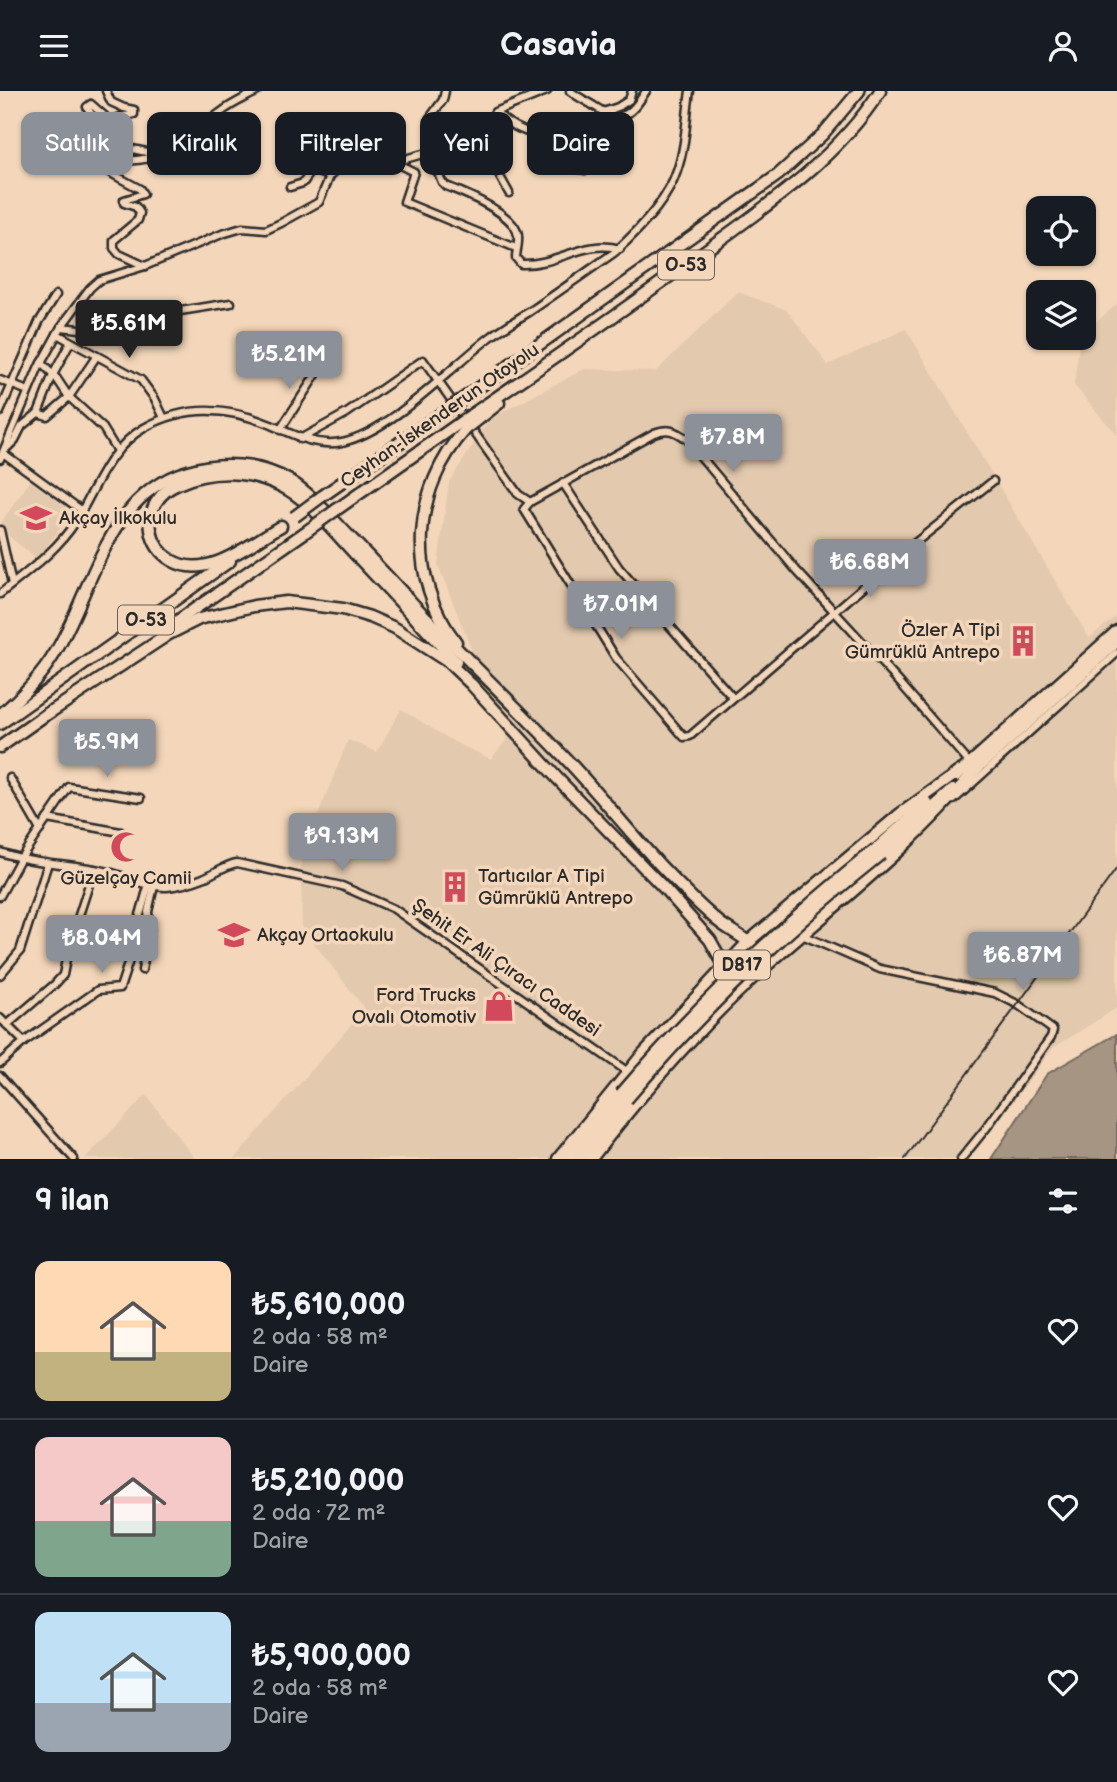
<!DOCTYPE html>
<html lang="tr">
<meta charset="utf-8">
<style>
body{margin:0;font-family:"Balsamiq Sans",sans-serif;background:#242831;color:#f1f3f6;height:100vh;display:flex;flex-direction:column;font-size:26px;white-space:nowrap}
*{box-sizing:border-box;margin:0}
p{font-size:23px;color:#9ea1a6}
.icon{flex:none;width:38px;height:38px;fill:none;stroke:currentColor;stroke-width:2;stroke-linecap:round;stroke-linejoin:round}
.map{position:relative;height:1068px;overflow:hidden}
.sheet{display:flex;flex-direction:column;background:#171b24;flex:1}
.sheet>*{flex:none}
.banner{position:absolute;left:21px;top:21px;width:700px;height:63px;display:flex;gap:14px}
.tools{position:absolute;left:1026px;top:105px;display:grid;gap:14px}
.tools a{display:grid;place-items:center;width:70px;height:70px;border-radius:14px;background:#171b24;box-shadow:0 2px 5px #0004;font-size:35px}
.price{position:absolute;translate:-50% -60px;padding:0 16px;border-radius:7px;background:#8c9099;color:#fff;font-size:23px;line-height:46px;filter:drop-shadow(0 2px 4px #0008)}
.price::after{content:'';position:absolute;left:50%;top:42px;width:21px;height:16px;margin-left:-10px;background:inherit;clip-path:polygon(0 0,100% 0,50% 100%)}
.price.active{background:#222;color:#fff}
ul{padding:0;list-style:none}
li{display:flex;align-items:center;gap:21px;height:175px;padding:0 35px}
li+li{border-top:2px solid #363941}
li span{display:grid;place-items:center;flex:none;width:196px;height:140px;border-radius:14px;color:#555}
li>.icon{margin-inline-start:auto}
span .icon{width:84px;height:84px;fill:#fffc;stroke-width:1}
li b{font-size:30px}
h2{display:flex;justify-content:space-between;align-items:center;height:84px;padding:0 35px;font-size:30px}
.tag{padding:0 24px;border-radius:14px;background:#171b24;box-shadow:0 2px 5px #0004;font-size:24px;line-height:63px}
.tag.active{background:#8c9099;color:#fff}
header{display:flex;justify-content:space-between;align-items:center;height:91px;padding:0 35px;background:#171b24;font-size:32px;font-weight:600}
.map>svg:first-child{display:block}
</style>
<header><svg class="icon" aria-label="menu" viewBox="0 0 24 24"><path d="M4 6h16M4 12h16M4 18h16"/></svg>Casavia<svg class="icon" aria-label="person" viewBox="0 0 24 24"><circle cx="12" cy="8" r="4"/><path d="M4 21q1-7 8-7t8 7"/></svg></header>
<div class="map">
<svg width="1117" height="1068" viewBox="0 0 1117 1068">
<rect width="100%" height="100%" fill="#f4d7ba"/>
<filter id="ink" filterUnits="userSpaceOnUse"><feTurbulence type="fractalNoise" baseFrequency=".0143" numOctaves="2"/><feDisplacementMap in="SourceGraphic" scale="14" xChannelSelector="R" yChannelSelector="G"/><feConvolveMatrix kernelMatrix="1 2 1 2 8 2 1 2 1" color-interpolation-filters="sRGB"/></filter>
<g filter="url(#ink)">
<g fill="#e3c9ae">
<path d="M738 201 787 219 828 274 906 238 1089 547 1117 525V917L1053 957 970 1068H234L365 918 302 837 301 767 348 649 377 661 401 618 454 651 491 668 507 648 438 474 449 391 490 328 584 278 656 280Z"/>
<path d="M1117 213V344L1074 294 1080 247H1083V242Z"/>
<path d="M30 390 73 421 37 468 0 438V433Z"/>
<path d="M146 1004 195 1068H85Z"/>
</g>
<path fill="#a79583" stroke="#756b60" stroke-width="2" d="M1117 943V1068H991L1047 983Z"/>
<g fill="none" stroke-linecap="round" stroke-linejoin="round">
<defs>
<g id="minor">
<path d="M106 0 111 11 124 17 134 19V23L109 29 91 13 87 16 105 47 118 55 156 63 154 66C134 71 117 71 97 67L98 75 140 98 143 103 124 109V112L136 116 140 122 138 129 114 149V157L119 163 145 175"/>
<path d="M570 0C578 6 586 10 594 15 621 33 630 26 646 0"/>
<path d="M495 21C526 50 554 46 594 47L602 41 603 21 618 16 629 9 632 0"/>
<path d="M478 46 509 102"/>
<path d="M554 46C553 63 568 77 585 79"/>
<path d="M438 57 439 50 429 28 443 9 445 0"/>
<path d="M429 60 442 91 446 95C464 102 516 123 518 145 519 152 516 161 516 167L521 173C556 175 587 147 620 158"/>
<path d="M156 63C186 56 196 40 220 22 231 13 245 7 258 0"/>
<path d="M394 71 414 81 404 111 516 157"/>
<path d="M290 96 303 92 312 79 330 85"/>
<path d="M61 236 107 241 135 234 161 223 231 212"/>
<path d="M57 243 141 289 155 308 164 327"/>
<path d="M41 272 57 288 69 306 103 337 117 360"/>
<path d="M0 289 28 300"/>
<path d="M0 321 39 231 56 204"/>
<path d="M38 322 53 284 70 252"/>
<path d="M280 339 321 276"/>
<path d="M300 348 347 322 423 269 518 403 530 411 654 342C668 337 674 339 686 348L796 479 901 593 972 675"/>
<path d="M7 357 15 349 22 335 38 322 47 325 69 306 96 266"/>
<path d="M3 362 81 419"/>
<path d="M0 368 39 276 61 236 90 197 99 189 145 175 222 143 242 137 266 139 281 132 319 111 330 85 347 69 365 67 394 71 477 48 495 21 547 0"/>
<path d="M563 392 619 477 733 607"/>
<path d="M530 411 524 418 616 567 684 646 690 645 906 459 993 390"/>
<path d="M0 439 12 493"/>
<path d="M0 503C27 481 57 460 76 430 96 397 109 357 144 337 186 313 228 316 271 334 293 344 316 356 342 351 390 341 449 278 488 248 502 237 518 228 532 219 560 200 588 180 615 161 637 141 668 109 677 80 686 55 686 26 690 0"/>
<path d="M10 687 40 739"/>
<path d="M954 709 1117 562"/>
<path d="M47 728 121 741"/>
<path d="M0 761C34 773 70 772 105 780 127 785 146 797 167 796 178 795 193 791 203 787 215 782 225 774 237 772L342 795 394 818 628 981"/>
<path d="M0 805 20 768 69 696 141 707"/>
<path d="M802 844 880 878 995 902 1017 913 1053 939 1051 946 987 1036 961 1068"/>
<path d="M142 879 150 839 148 821 154 795"/>
<path d="M0 884 20 860 48 772"/>
<path d="M0 927 24 951 0 972"/>
<path d="M7 934 55 893 63 884 68 858 94 778"/>
<path d="M24 951 98 899 120 897 138 842 140 824 148 796"/>
<path d="M0 985 74 1068"/>
</g>
<g id="highway">
<path d="M461 309 778 84 823 43 859 0"/>
<path d="M471 324C547 272 624 219 699 164 764 117 836 69 880 0"/>
<path d="M475 331 499 312"/>
<path d="M321 406 451 316"/>
<path d="M336 419 461 331"/>
<path d="M281 435C251 452 206 491 171 469 160 462 153 452 151 439 148 418 159 401 178 393 211 378 249 379 281 395 310 409 333 440 355 463 389 499 423 535 456 571"/>
<path d="M163 540 304 442"/>
<path d="M456 551C406 486 412 398 466 338"/>
<path d="M0 624C21 606 41 586 55 562 93 499 107 403 188 380 221 370 259 372 290 390 311 403 329 424 347 443 370 467 393 491 415 515 465 567 518 617 567 669 599 703 628 739 659 773 678 793 697 813 719 831 730 840 745 846 755 857 760 862 762 869 764 877"/>
<path d="M46 624 169 543 199 528 254 515 286 511 343 518 370 526 395 537 448 571 471 593 557 687 664 797 710 849 728 881 745 895"/>
<path d="M0 633 230 470"/>
<path d="M0 656 51 620"/>
<path d="M972 682 1117 551"/>
<path d="M956 685 1117 540"/>
<path d="M876 758 927 712"/>
<path d="M881 763 953 699"/>
<path d="M558 1068 642 964 748 851 900 723 960 680"/>
<path d="M569 1068 621 1003"/>
<path d="M580 1068 626 1009"/>
<path d="M591 1068C644 999 701 933 766 875 837 812 915 753 975 679"/>
</g>
</defs>
<use href="#minor" stroke="#2b2b2b" stroke-width="11"/>
<use href="#highway" stroke="#2b2b2b" stroke-width="15"/>
<use href="#minor" stroke="#f4d7ba" stroke-width="6"/>
<use href="#highway" stroke="#f4d7ba" stroke-width="10"/>
<path stroke="#2b2b2b" stroke-width="2" d="M905 1068 1117 777"/>
<defs>
<g id="highway-bridge">
<path d="M451 316 461 309"/>
<path d="M461 331 471 324"/>
<path d="M466 338 475 331"/>
<path d="M294 426 321 406"/>
<path d="M304 442 336 419"/>
<path d="M621 1003C698 913 783 833 876 758"/>
<path d="M626 1009C703 918 788 837 881 763"/>
</g>
</defs>
<use href="#highway-bridge" stroke="#2b2b2b" stroke-width="15" stroke-linecap="butt"/>
<use href="#highway-bridge" stroke="#f4d7ba" stroke-width="10"/>
</g>
</g>
<defs>
<symbol id="school-bare" viewBox="-9 -9 18 18"><path d="M0-5L7-2L0 1L-7-2ZM-4 1L0 2.5L4 1V4Q0 6-4 4Z" fill="#d1495b" stroke="#f4d7ba" stroke-width="2.5" paint-order="stroke"/></symbol>
<symbol id="building-bare" viewBox="-9 -9 18 18"><path d="M-4-6H4V6H1V3H-1V6H-4ZM-2.5-4.3h1.7v1.8h-1.7ZM.8-4.3h1.7v1.8H.8ZM-2.5-1h1.7V.8h-1.7ZM.8-1h1.7V.8H.8Z" fill="#d1495b" stroke="#f4d7ba" stroke-width="2.5" paint-order="stroke"/></symbol>
<symbol id="mosque-bare" viewBox="-9 -9 18 18"><path d="M3.5-4.9A6 6 0 1 0 3.5 4.9A5 5 0 1 1 3.5-4.9Z" fill="#d1495b" stroke="#f4d7ba" stroke-width="2.5" paint-order="stroke"/></symbol>
<symbol id="shop-bare" viewBox="-9 -9 18 18"><path d="M-5-2.5h2.3a2.7 3.5 0 0 1 5.4 0H5L5.5 6h-11ZM-1.5-2.5h3a1.5 2.3 0 0 0-3 0Z" fill="#d1495b" stroke="#f4d7ba" stroke-width="2.5" paint-order="stroke"/></symbol>
</defs>
<g fill-rule="evenodd">
<use href="#school-bare" x="14" y="405" width="44" height="44"/>
<use href="#building-bare" x="1001" y="528" width="44" height="44"/>
<use href="#mosque-bare" x="104" y="734" width="44" height="44"/>
<use href="#building-bare" x="433" y="774" width="44" height="44"/>
<use href="#school-bare" x="212" y="822" width="44" height="44"/>
<use href="#shop-bare" x="477" y="893" width="44" height="44"/>
</g>
<g text-anchor="middle" dominant-baseline="central" stroke-width="7" stroke-linejoin="round" paint-order="stroke">
<g fill="#f4d7ba" stroke="#675f56" stroke-width="2">
<rect x="658" y="159.5" width="56" height="29" rx="5"/>
<rect x="118" y="514.5" width="56" height="29" rx="5"/>
<rect x="714" y="859.5" width="56" height="29" rx="5"/>
</g>
<g font-size="18" font-weight="bold" fill="#2b2b2b">
<text x="686" y="174">O-53</text>
<text x="146" y="529">O-53</text>
<text x="742" y="874">D817</text>
</g>
<g font-size="19" fill="#2b2b2b" stroke="#f4d7ba">
<text transform="translate(440 325) rotate(-35)">Ceyhan-İskenderun Otoyolu</text>
<text transform="translate(506 877) rotate(35)">Şehit Er Ali Çıracı Caddesi</text>
</g>
<g font-size="19" fill="#2b2b2b" stroke="#f4d7ba" text-anchor="start">
<text x="59" y="427">Akçay İlkokulu</text>
<text x="1000" y="539" text-anchor="end">Özler A Tipi<tspan x="1000" dy="22">Gümrüklü Antrepo</tspan></text>
<text x="478" y="785">Tartıcılar A Tipi<tspan x="478" dy="22">Gümrüklü Antrepo</tspan></text>
<text x="126" y="787" text-anchor="middle">Güzelçay Camii</text>
<text x="257" y="844">Akçay Ortaokulu</text>
<text x="476" y="904" text-anchor="end">Ford Trucks<tspan x="476" dy="22">Ovalı Otomotiv</tspan></text>
</g>
</g>
</svg>
<div class="tools">
<a><svg class="icon" aria-label="locate" viewBox="0 0 24 24"><circle cx="12" cy="12" r="6"/><path d="M12 2v4M12 18v4M2 12h4M18 12h4"/></svg></a>
<a><svg class="icon" aria-label="layers" viewBox="0 0 24 24"><path d="M12 4l9 5-9 5-9-5zM3 14l9 5 9-5"/></svg></a>
</div>
<b class="price active" style="left:129px;top:269px">₺5.61M</b>
<b class="price" style="left:289px;top:300px">₺5.21M</b>
<b class="price" style="left:733px;top:383px">₺7.8M</b>
<b class="price" style="left:870px;top:508px">₺6.68M</b>
<b class="price" style="left:621px;top:550px">₺7.01M</b>
<b class="price" style="left:107px;top:688px">₺5.9M</b>
<b class="price" style="left:342px;top:782px">₺9.13M</b>
<b class="price" style="left:102px;top:884px">₺8.04M</b>
<b class="price" style="left:1023px;top:901px">₺6.87M</b>
<div class="banner">
<a class="tag active">Satılık</a>
<a class="tag">Kiralık</a>
<a class="tag">Filtreler</a>
<a class="tag">Yeni</a>
<a class="tag">Daire</a>
</div>
</div>
<section class="sheet">
<h2>9 ilan<svg class="icon" aria-label="filters" viewBox="0 0 24 24"><path d="M4 7h16M4 17h16"/><circle cx="9" cy="7" r="2"/><circle cx="15" cy="17" r="2"/></svg></h2>
<ul>
<li><span style="background:linear-gradient(#ffd9b3 65%,#c2b280 0)"><svg class="icon" aria-label="home" viewBox="0 0 24 24"><path d="M3 11l9-7 9 7M6 9v11h12V9"/></svg></span><div><b>₺5,610,000</b><p>2 oda · 58 m²</p><p>Daire</p></div><svg class="icon" aria-label="heart" viewBox="0 0 24 24"><path d="M12 20l-8-8c-3-5 5-10 8-4 3-6 11-1 8 4z"/></svg></li>
<li><span style="background:linear-gradient(#f6c9c9 60%,#7fa58c 0)"><svg class="icon" aria-label="home" viewBox="0 0 24 24"><path d="M3 11l9-7 9 7M6 9v11h12V9"/></svg></span><div><b>₺5,210,000</b><p>2 oda · 72 m²</p><p>Daire</p></div><svg class="icon" aria-label="heart" viewBox="0 0 24 24"><path d="M12 20l-8-8c-3-5 5-10 8-4 3-6 11-1 8 4z"/></svg></li>
<li><span style="background:linear-gradient(#bfe0f5 65%,#9aa5b1 0)"><svg class="icon" aria-label="home" viewBox="0 0 24 24"><path d="M3 11l9-7 9 7M6 9v11h12V9"/></svg></span><div><b>₺5,900,000</b><p>2 oda · 58 m²</p><p>Daire</p></div><svg class="icon" aria-label="heart" viewBox="0 0 24 24"><path d="M12 20l-8-8c-3-5 5-10 8-4 3-6 11-1 8 4z"/></svg></li>
</ul>
</section>
